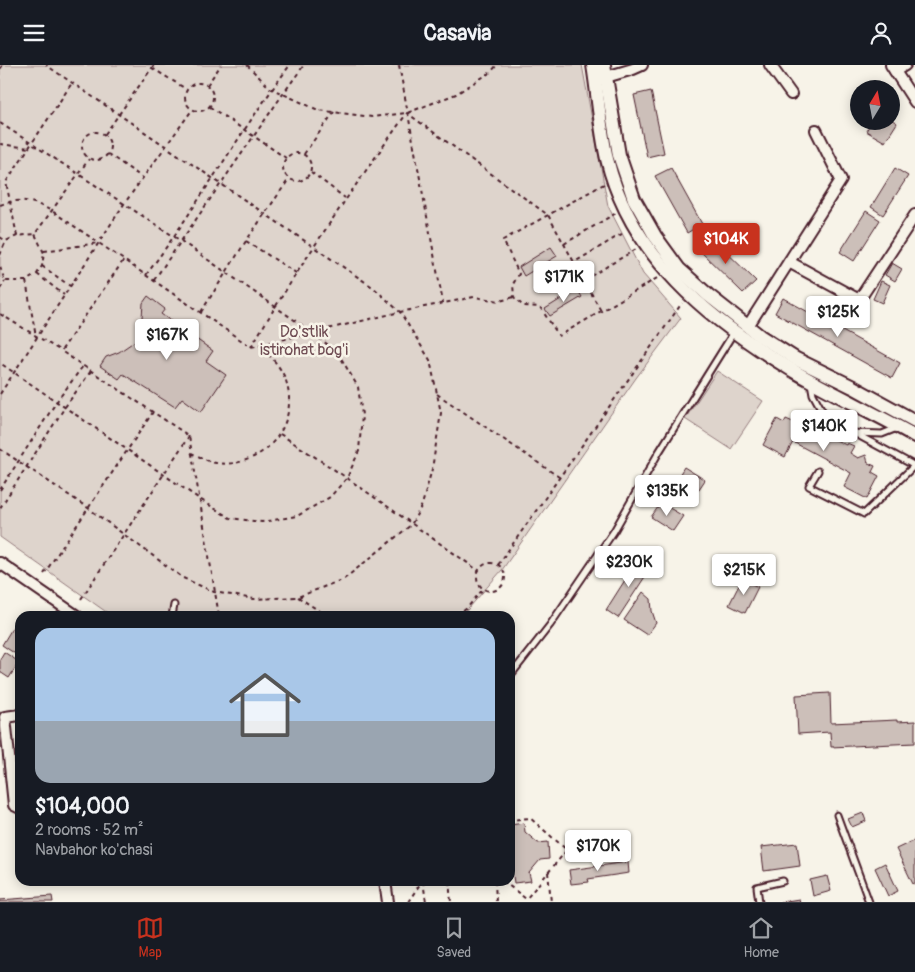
<!DOCTYPE html>
<meta charset="utf-8">
<style>
body{margin:0;font-family:Pangolin,sans-serif;background:#242831;color:#f1f3f6;height:100vh;display:flex;flex-direction:column;font-size:19px;white-space:nowrap}
*{box-sizing:border-box;margin:0}
p{font-size:16px;color:#9ea1a6}
.icon{flex:none;width:28px;height:28px;fill:none;stroke:currentColor;stroke-width:2;stroke-linecap:round;stroke-linejoin:round}
.map{position:relative;flex:1;overflow:hidden}
.drawer{position:absolute;left:15px;top:546px;width:500px;height:275px;display:flex;flex-direction:column;background:#171b24;border-radius:15px;box-shadow:0 2px 12px #0003}
.drawer>*{flex:none}
.needle{width:32px;rotate:10deg}
.controls{position:absolute;left:850px;top:15px;display:grid;gap:10px}
.controls a{display:grid;place-items:center;width:50px;height:50px;border-radius:50%;background:#171b24;box-shadow:0 2px 12px #0003;font-size:25px}
.price{position:absolute;translate:-50% -42px;padding:0 11px;border-radius:5px;background:#fff;color:#222;font-size:16px;line-height:32px;filter:drop-shadow(0 1px 2px #0008)}
.price::after{content:'';position:absolute;left:50%;top:30px;width:15px;height:11px;margin-left:-8px;background:inherit;clip-path:polygon(0 0,100% 0,50% 100%)}
.price.selected{background:#c8321e;color:#fff}
ul{padding:0;list-style:none}
li{display:grid;align-content:center;gap:10px;height:265px;padding:0 20px}
li+li{border-top:1px solid #363941}
li span{display:grid;place-items:center;height:155px;border-radius:15px;color:#555}
li>.icon{margin-inline-start:auto}
span .icon{width:90px;height:90px;fill:#fffc;stroke-width:1}
li b{font-size:21px}
header{display:flex;justify-content:space-between;align-items:center;height:65px;padding:0 20px;background:#171b24;font-size:22px;font-weight:700}
.tab-bar{display:flex;justify-content:space-around;align-items:center;height:70px;border-top:1px solid #363941;background:#171b24;font-size:14px;color:#9ea1a6}
.tab-bar a{display:grid;justify-items:center;gap:2px}
.tab-bar .selected{color:#c8321e}
.map>svg:first-child{display:block}
</style>
<header><svg class="icon" aria-label="menu" viewBox="0 0 24 24"><path d="M4 6h16M4 12h16M4 18h16"/></svg>Casavia<svg class="icon" aria-label="person" viewBox="0 0 24 24"><circle cx="12" cy="8" r="4"/><path d="M4 21q1-7 8-7t8 7"/></svg></header>
<div class="map">
<svg width="915" height="837" viewBox="0 0 915 837">
<rect width="100%" height="100%" fill="#f7f3e8"/>
<filter id="ink" filterUnits="userSpaceOnUse"><feTurbulence type="fractalNoise" baseFrequency=".02" numOctaves="2"/><feDisplacementMap in="SourceGraphic" scale="10" xChannelSelector="R" yChannelSelector="G"/><feConvolveMatrix kernelMatrix="1 2 1 2 8 2 1 2 1" color-interpolation-filters="sRGB"/></filter>
<g filter="url(#ink)">
<g fill="#ded4cc" stroke="#947a7c">
<path d="M0 0H582L608 141 643 209 681 253 636 313 502 505 462 551H112L0 472Z"/>
<path d="M717 306 763 336 731 384 685 354Z"/>
</g>
<g fill="#ccbfb9" stroke="#4a1f2b">
<path d="M651 26 664 88 647 92 634 30Z"/>
<path d="M891 54 897 58 885 77 866 66 872 56H891Z"/>
<path d="M671 103 702 159 687 168 655 111Z"/>
<path d="M895 103 908 111 883 150 871 142Z"/>
<path d="M866 146 880 155 854 196 840 187Z"/>
<path d="M710 171 756 216 743 228 697 183Z"/>
<path d="M551 182 557 191 524 211 519 202Z"/>
<path d="M892 198 902 204 895 216 885 210Z"/>
<path d="M881 216 890 220 882 238 873 234Z"/>
<path d="M577 224 582 232 550 251 545 244Z"/>
<path d="M148 231 165 244 161 249 213 286 206 296 226 310 201 347 182 333 175 342 123 309 119 314 100 301 106 292 119 287 138 274 142 253 143 238Z"/>
<path d="M783 233 900 298 892 313 775 248Z"/>
<path d="M777 354 784 358 786 354 793 357 800 354 803 362 807 356 813 359 811 362 824 369 825 366 832 369 830 372 846 380 847 378 854 381 850 388 858 393 866 390 868 398 875 401 872 407 879 411 867 434 844 422 851 408 793 377 785 392 763 380Z"/>
<path d="M684 402 705 415 695 430 675 417Z"/>
<path d="M661 438 683 451 673 466 651 452Z"/>
<path d="M639 493 652 501 618 553 606 545Z"/>
<path d="M742 514 758 522 745 548 729 540Z"/>
<path d="M643 527 651 534 652 546 656 558 647 570 624 555Z"/>
<path d="M14 560 20 564V592L2 580Z"/>
<path d="M4 587 19 597 9 613 0 607V594Z"/>
<path d="M830 628 831 658 897 655V657L915 656V678L831 682 830 667 798 669 796 630Z"/>
<path d="M863 748 866 756 852 762 848 754Z"/>
<path d="M524 758 525 767 538 778 548 777 549 794 540 795 529 808 531 816 514 818 513 811 510 808V760Z"/>
<path d="M915 775V818L913 819 896 784Z"/>
<path d="M797 778 800 801 764 806 761 782Z"/>
<path d="M628 797 629 808 588 814 589 817 571 819 569 805Z"/>
<path d="M885 798 898 826 888 831 875 803Z"/>
<path d="M827 811 831 826 813 831 810 815Z"/>
<path d="M52 831 53 837H0V835Z"/>
<path d="M799 834 800 837H780Z"/>
</g>
<g fill="none" stroke-linecap="round" stroke-linejoin="round">
<defs>
<g id="service">
<path d="M811 318 813 329 824 349 855 368 882 369 897 363"/>
<path d="M856 369 915 401"/>
<path d="M818 406 809 421 864 449 914 401"/>
<path d="M172 551 174 540"/>
<path d="M510 611 550 560 614 466 659 387 734 267"/>
<path d="M837 750 869 837"/>
<path d="M759 837 757 822 783 816"/>
</g>
<g id="minor">
<path d="M770 0 791 29"/>
<path d="M891 0 915 37"/>
<path d="M895 6 905 0"/>
<path d="M606 12 633 4 642 0"/>
<path d="M789 197 859 235 915 150"/>
<path d="M748 261 841 115 816 65"/>
<path d="M0 498 77 551"/>
<path d="M20 650 5 652 14 740 20 743"/>
<path d="M385 816 388 837"/>
</g>
<g id="tertiary">
<path d="M593 0C598 31 600 63 607 94 631 192 709 255 792 305 832 329 875 348 915 371"/>
<path d="M604 0 619 90 634 134 655 171 679 204 708 230 760 271 796 294 853 322 915 356"/>
</g>
</defs>
<use href="#service" stroke="#4a1f2b" stroke-width="9"/>
<use href="#minor" stroke="#4a1f2b" stroke-width="14"/>
<use href="#tertiary" stroke="#4a1f2b" stroke-width="16"/>
<g stroke="#4a1f2b" stroke-width="2" stroke-dasharray="4 4" stroke-linecap="butt">
<path d="M247 0 270 23 318 45 372 52 407 48 456 29 491 7 497 0"/>
<path d="M399 0 443 238"/>
<path d="M152 3 186 24"/>
<path d="M0 4 3 0"/>
<circle cx="199" cy="32" r="14"/>
<path d="M207 20 221 0"/>
<path d="M210 42 286 93"/>
<path d="M0 58 181 176 313 268 338 288 358 322 362 350 359 386 347 413 330 432 297 451 262 457 230 453 198 433 0 298"/>
<circle cx="96" cy="81" r="14"/>
<path d="M105 69 154 0"/>
<path d="M0 79 29 83"/>
<circle cx="297" cy="102" r="14"/>
<path d="M108 89 143 113"/>
<path d="M304 89 334 47"/>
<path d="M311 107 345 133"/>
<path d="M604 119 503 175 519 209 513 219 514 232 523 241 540 242 559 271 659 212"/>
<path d="M0 140C22 132 32 136 52 146L251 282 400 247 474 232 500 236 514 232"/>
<path d="M17 171 6 117 72 18"/>
<path d="M0 172 6 176"/>
<path d="M246 176 296 208"/>
<path d="M564 179 616 148"/>
<path d="M44 186 98 178"/>
<path d="M0 190 6 176 17 171 35 169 89 94"/>
<path d="M123 196 61 286 189 371 219 551"/>
<path d="M42 201 70 221"/>
<path d="M0 202 5 216H26L37 209 42 201 44 188 35 169"/>
<path d="M37 209 64 230"/>
<path d="M146 210C197 142 239 68 290 0"/>
<path d="M154 215 283 29 304 0"/>
<path d="M584 215 638 183"/>
<path d="M26 216 36 272"/>
<path d="M543 216 625 167"/>
<path d="M0 224 5 216"/>
<path d="M201 247 246 176 289 114"/>
<path d="M0 249 61 286"/>
<path d="M251 282C299 201 352 124 407 48L548 150 601 246"/>
<path d="M0 329 124 139 192 45"/>
<path d="M437 329 559 412"/>
<path d="M280 369 347 413 479 506"/>
<path d="M0 384 88 443 183 513 214 527 254 534 298 532 344 514 411 460 422 440 432 404 441 348 430 295 400 247 374 223 46 0"/>
<path d="M191 388C199 391 208 397 216 398 259 404 296 366 288 324 285 305 272 293 259 280"/>
<path d="M0 425 57 336 83 301"/>
<path d="M0 443 65 342 91 306"/>
<circle cx="491" cy="512" r="14"/>
<path d="M498 500 682 238"/>
<path d="M44 509 153 347"/>
<path d="M298 532 327 551"/>
<path d="M81 534 189 371"/>
<path d="M457 551 467 543 484 523"/>
<path d="M548 807 551 837"/>
<path d="M423 816 426 837"/>
<path d="M449 816 451 837"/>
<path d="M495 816 496 837"/>
<path d="M503 816 526 834 567 785 530 753 510 755"/>
<path d="M408 837 422 816"/>
</g>
<use href="#service" stroke="#f7f3e8" stroke-width="5"/>
<use href="#minor" stroke="#f7f3e8" stroke-width="10"/>
<use href="#tertiary" stroke="#f7f3e8" stroke-width="12"/>
</g>
</g>
<g text-anchor="middle" dominant-baseline="central" stroke-width="5" stroke-linejoin="round" paint-order="stroke">
<g font-size="16" fill="#6f4c53" stroke="#f7f3e8">
<text x="304" y="267">Do'stlik<tspan x="304" dy="18">istirohat bog'i</tspan></text>
</g>
</g>
</svg>
<div class="controls">
<a><svg class="needle" viewBox="-14 -14 28 28"><path d="M0-13l5 13h-10z" fill="#e53935"/><path d="M0 13l5-13h-10z" fill="#9ea1a6"/></svg></a>
</div>
<b class="price selected" style="left:726px;top:200px">$104K</b>
<b class="price" style="left:564px;top:238px">$171K</b>
<b class="price" style="left:838px;top:273px">$125K</b>
<b class="price" style="left:167px;top:296px">$167K</b>
<b class="price" style="left:824px;top:387px">$140K</b>
<b class="price" style="left:667px;top:452px">$135K</b>
<b class="price" style="left:629px;top:523px">$230K</b>
<b class="price" style="left:744px;top:531px">$215K</b>
<b class="price" style="left:598px;top:807px">$170K</b>
<section class="drawer">
<ul>
<li><span style="background:linear-gradient(#a9c7e8 60%,#9aa5b1 0)"><svg class="icon" aria-label="home" viewBox="0 0 24 24"><path d="M3 11l9-7 9 7M6 9v11h12V9"/></svg></span><div><b>$104,000</b><p>2 rooms · 52 m²</p><p>Navbahor ko'chasi</p></div></li>
</ul>
</section>
</div>
<nav class="tab-bar">
<a class="selected"><svg class="icon" aria-label="map" viewBox="0 0 24 24"><path d="M3 6l6-2 6 2 6-2v14l-6 2-6-2-6 2zM9 4v14M15 6v14"/></svg>Map</a>
<a><svg class="icon" aria-label="saved" viewBox="0 0 24 24"><path d="M7 4h10v16l-5-4-5 4z"/></svg>Saved</a>
<a><svg class="icon" aria-label="home" viewBox="0 0 24 24"><path d="M3 11l9-7 9 7M6 9v11h12V9"/></svg>Home</a>
</nav>
